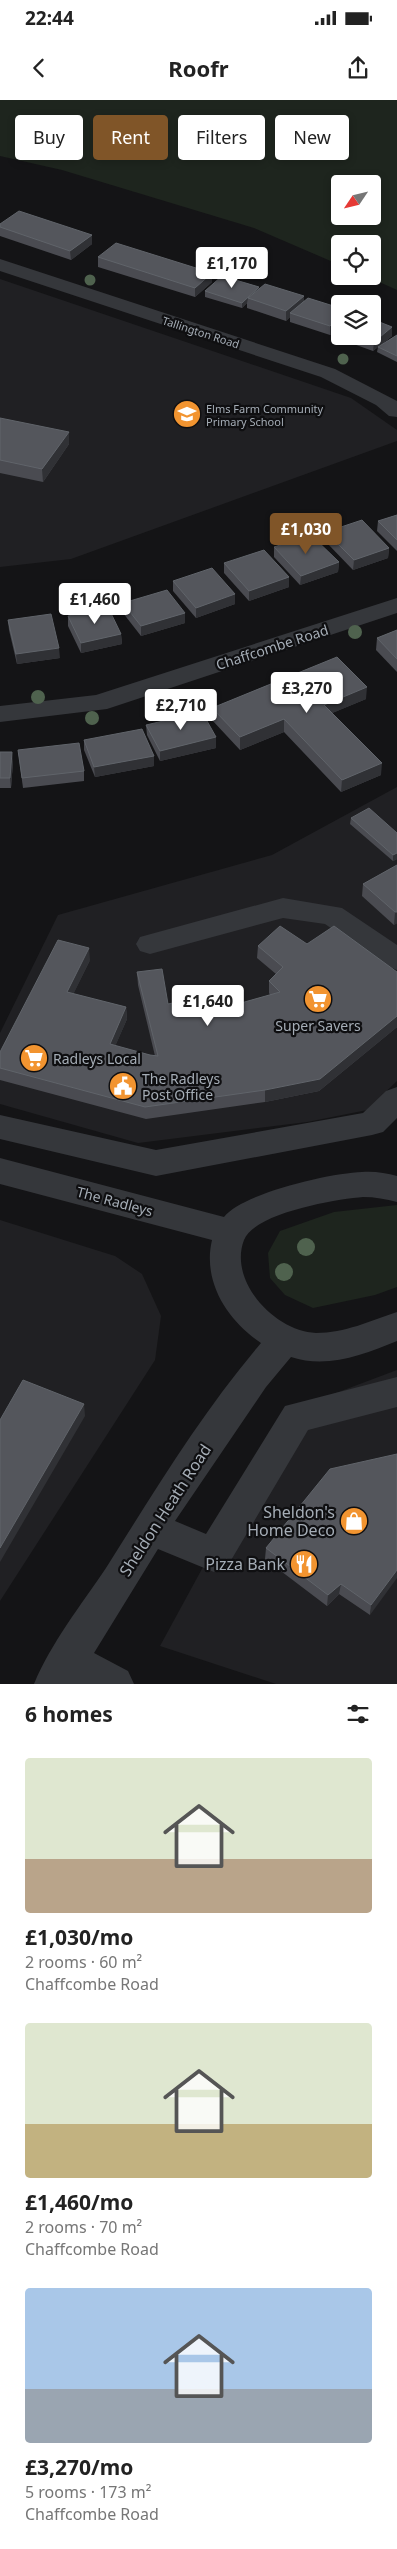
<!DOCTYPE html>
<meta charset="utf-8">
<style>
body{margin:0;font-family:"Noto Sans",sans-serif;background:#f6f6f6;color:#222;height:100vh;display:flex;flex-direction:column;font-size:19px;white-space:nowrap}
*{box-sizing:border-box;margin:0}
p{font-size:16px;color:#767676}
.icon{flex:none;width:28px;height:28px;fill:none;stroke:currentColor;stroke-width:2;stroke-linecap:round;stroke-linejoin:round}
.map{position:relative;height:1584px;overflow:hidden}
.drawer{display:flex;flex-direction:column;background:#fff;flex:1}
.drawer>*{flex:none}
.guide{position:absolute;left:15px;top:15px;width:368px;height:45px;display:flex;gap:10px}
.needle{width:32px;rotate:235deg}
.tools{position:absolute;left:331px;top:75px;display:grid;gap:10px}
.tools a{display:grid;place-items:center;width:50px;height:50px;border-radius:5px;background:#fff;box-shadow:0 2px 8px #0003;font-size:25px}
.price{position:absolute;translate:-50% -42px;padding:0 11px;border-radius:5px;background:#fff;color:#222;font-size:16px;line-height:32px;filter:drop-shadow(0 1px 2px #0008)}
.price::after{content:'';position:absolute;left:50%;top:30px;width:15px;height:11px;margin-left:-8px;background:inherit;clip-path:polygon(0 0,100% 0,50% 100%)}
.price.selected{background:#805528;color:#fff}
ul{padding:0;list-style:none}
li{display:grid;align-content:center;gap:10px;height:265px;padding:0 25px}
li span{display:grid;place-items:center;height:155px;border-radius:5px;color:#555}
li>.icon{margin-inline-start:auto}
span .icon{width:90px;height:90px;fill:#fffc;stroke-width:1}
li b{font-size:21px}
h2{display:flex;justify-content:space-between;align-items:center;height:60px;padding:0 25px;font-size:21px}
.pill{padding:0 18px;border-radius:5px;background:#fff;box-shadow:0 2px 8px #0003;font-size:18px;line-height:45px}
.pill.selected{background:#805528;color:#fff}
.status{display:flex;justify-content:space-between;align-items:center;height:35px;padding:0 25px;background:#fff;direction:ltr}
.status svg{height:14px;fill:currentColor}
header{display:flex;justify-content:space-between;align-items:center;height:65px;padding:0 25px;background:#fff;font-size:22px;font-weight:700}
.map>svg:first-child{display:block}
</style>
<div class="status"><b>22:44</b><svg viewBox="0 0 49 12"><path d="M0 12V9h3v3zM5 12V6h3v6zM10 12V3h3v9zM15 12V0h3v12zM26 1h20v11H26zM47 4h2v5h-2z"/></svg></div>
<header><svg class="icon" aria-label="back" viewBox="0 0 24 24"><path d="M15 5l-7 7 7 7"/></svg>Roofr<svg class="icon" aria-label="share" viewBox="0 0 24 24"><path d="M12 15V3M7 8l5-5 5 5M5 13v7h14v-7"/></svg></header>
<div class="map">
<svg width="397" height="1584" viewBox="0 0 397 1584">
<rect width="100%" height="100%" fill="#141416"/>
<g fill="#202023">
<path d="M0 179 351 298 397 330V341L71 459 0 467Z"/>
<path d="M397 687V981L367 1010 307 1022 138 1043 0 1004V933L58 815 272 755Z"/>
<path d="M0 1120 115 1156 142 1174 161 1216 155 1260 0 1501Z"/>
<path d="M397 1270V1584H276L160 1546 288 1311Z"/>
</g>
<g fill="#1e251e" fill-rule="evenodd">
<path d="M0 0H397V190L366 176H372V144H340V165L254 128 62 70 0 56ZM340 84H372V116H340Z"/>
<path d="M397 1105V1187L375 1195 313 1208 285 1195 270 1178 268 1153 280 1131 334 1112Z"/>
</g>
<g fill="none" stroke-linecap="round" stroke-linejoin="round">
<g fill="#35373b" fill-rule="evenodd">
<path d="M0 159 335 269 397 301V317L389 316 376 305 321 277 0 171Z"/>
<path d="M397 498V513L107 609 0 622V606L96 595Z"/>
<path d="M283 798 342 808 397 845V870L387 866 325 824 283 818 150 854 140 851 136 844 140 837Z"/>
<path d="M397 987V1018L383 1032 372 1035 156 1076 0 1039V1015L156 1050 363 1013 386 991Z"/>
<path d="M0 1058 224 1117C243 1093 331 1073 362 1072 374 1071 386 1073 397 1076V1102C386 1099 375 1097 363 1097 337 1099 254 1113 244 1140 228 1182 276 1232 316 1233 345 1233 370 1221 397 1212V1241C363 1255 327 1269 291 1257L266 1287 175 1421 206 1434 285 1306 397 1277V1307L308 1330 227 1467 214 1472 158 1449 94 1553 128 1571 134 1584H34C51 1543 81 1505 106 1468 154 1392 202 1312 261 1243 228 1221 202 1182 212 1140L0 1084Z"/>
</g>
</g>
<g fill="#4f624e">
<circle cx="90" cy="180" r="5.5"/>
<circle cx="343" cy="259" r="5.5"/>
<circle cx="355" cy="532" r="7"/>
<circle cx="38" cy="597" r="7"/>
<circle cx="92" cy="618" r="7"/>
<circle cx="306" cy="1147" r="9"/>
<circle cx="284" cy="1172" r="9"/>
</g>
<g fill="#4a4b51">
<path d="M0 124 92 135V144L71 160 0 136Z"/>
<path d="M98 157 212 173V182L195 197 98 167Z"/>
<path d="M259 187V189L304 201 340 208V236H392L381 245 397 235V262L377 252 378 247 373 251 334 237 335 231 330 235 290 222V217L286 221 247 208V203L242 208 205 197V191Z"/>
<path d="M0 318 69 344 43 382 0 373Z"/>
<path d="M397 415V451L377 431 378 421Z"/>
<path d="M326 432 389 448 388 458 353 470 326 442Z"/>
<path d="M274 447 339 462 338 472 300 485 274 457Z"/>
<path d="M224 463 289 477V487L249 501 224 473Z"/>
<path d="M173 481 235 504 196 518 173 491Z"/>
<path d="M123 503 185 513V523L141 536 123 513Z"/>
<path d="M68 516 121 534 122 544 81 553 68 526Z"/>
<path d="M8 520 60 558 17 564 9 530Z"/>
<path d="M397 530V572L376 550 377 538Z"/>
<path d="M366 599 332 613 381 675 341 692 284 632 240 650 212 620V608Z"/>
<path d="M146 625 216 648 160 661 147 635Z"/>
<path d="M84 640 154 656V666L95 677 84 650Z"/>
<path d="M18 650 84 671V681L23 688Z"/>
<path d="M0 652 13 662 11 688H0Z"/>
<path d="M351 718 397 733V759L393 761 350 724Z"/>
<path d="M397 765V823L394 825 362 796 363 784Z"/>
<path d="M307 844 397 872V927L319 991 265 1002 146 1019 0 980V952L90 860 73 894 126 907 127 919 115 946 150 955 155 956 138 885 137 872 168 904 241 903 270 895 269 893V881L276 874 257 858 258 846Z"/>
<path d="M397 1354 370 1515 339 1494 327 1506 265 1459 266 1448Z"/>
</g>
<g fill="#303135">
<path d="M92 135V144L71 160 70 151Z"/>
<path d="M212 173V182L195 197V188Z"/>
<path d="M259 187V193L248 198 247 203 242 208V203Z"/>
<path d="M304 196V205L290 213V217L286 221V211Z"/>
<path d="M340 217V226L335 227V231L330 235V226Z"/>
<path d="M392 227V236L373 251 374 242Z"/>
<path d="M69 332V344L43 382 42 369Z"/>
<path d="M389 448 388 458 353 470 354 460Z"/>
<path d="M339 462 338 472 300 485 301 476Z"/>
<path d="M289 477V487L249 501V491Z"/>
<path d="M235 494V504L196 518V508Z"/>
<path d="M185 513V523L141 536V526Z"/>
<path d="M121 534 122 544 81 553V543Z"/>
<path d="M59 548 60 558 17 564 16 554Z"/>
<path d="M367 587 366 599 323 617 324 605Z"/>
<path d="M284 619V632L240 650V637Z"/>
<path d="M216 637V648L160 661V651Z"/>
<path d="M12 652 13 662 11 688 10 678Z"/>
<path d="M154 656V666L95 677 94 667Z"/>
<path d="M382 663 381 675 341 692 342 680Z"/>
<path d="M397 753V759L393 761V755Z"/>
<path d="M395 812H397V823L394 825Z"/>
<path d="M89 848 90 860 68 905 67 892Z"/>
<path d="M126 907 127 919 111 956 110 944Z"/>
<path d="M397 916V927L319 991 265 1002V990Z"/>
<path d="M84 1304 85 1316 0 1462V1448Z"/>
<path d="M397 1470V1478L370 1515 371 1505Z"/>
<path d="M341 1484 339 1494 327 1506 328 1495Z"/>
</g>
<g fill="#54565c" stroke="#60646a">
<path d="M19 111 92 135 70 151 0 127V124Z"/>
<path d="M116 143 212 173 195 188 98 157Z"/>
<path d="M222 176 259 187 242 203 205 191Z"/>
<path d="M265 184 304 196 286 211 248 198Z"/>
<path d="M308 198 340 208V217L330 226 290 213Z"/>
<path d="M372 219 392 227 374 242 359 236H372Z"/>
<path d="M340 223V229L335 227Z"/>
<path d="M397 235V256L378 247Z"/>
<path d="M0 318 69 332 42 369 0 360Z"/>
<path d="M397 415V440L378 421Z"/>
<path d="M362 420 389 448 354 460 326 432Z"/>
<path d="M311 435 339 462 301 476 274 447Z"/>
<path d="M264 450 289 477 249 491 224 463Z"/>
<path d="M212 468 235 494 196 508 173 481Z"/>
<path d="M167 490 185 513 141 526 123 503Z"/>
<path d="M108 507 121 534 81 543 68 516Z"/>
<path d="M51 514 59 548 16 554 8 520Z"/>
<path d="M397 530V559L377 538Z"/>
<path d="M337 557 367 587 324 605 382 663 342 680 284 619 240 637 212 608Z"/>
<path d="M202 612 216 637 160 651 146 625Z"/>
<path d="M142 629 154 656 94 667 84 640Z"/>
<path d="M79 643 84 671 22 678 18 650Z"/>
<path d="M0 652H12L10 678H0Z"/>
<path d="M369 708 397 733V753L393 755 351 718Z"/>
<path d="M397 765V812H395L363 784Z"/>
<path d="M280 826 307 844 334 826 397 872V916L320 979 265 990 145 1007 0 968V952L58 840 89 848 67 892 126 907 110 944 150 955 158 956 137 872 162 869 168 904 239 889 241 903 280 892 269 881 283 867 258 846Z"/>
<path d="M23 1280 84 1304 0 1448V1320Z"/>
<path d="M397 1354V1470L371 1505 341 1484 328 1495 266 1448 330 1369Z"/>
</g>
<defs>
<symbol id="school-disc" viewBox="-11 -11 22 22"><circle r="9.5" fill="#f29430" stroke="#0f0f11"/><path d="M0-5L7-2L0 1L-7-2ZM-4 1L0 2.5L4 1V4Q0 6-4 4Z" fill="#fff"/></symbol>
<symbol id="supermarket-disc" viewBox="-11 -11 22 22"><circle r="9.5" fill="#f29430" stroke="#0f0f11"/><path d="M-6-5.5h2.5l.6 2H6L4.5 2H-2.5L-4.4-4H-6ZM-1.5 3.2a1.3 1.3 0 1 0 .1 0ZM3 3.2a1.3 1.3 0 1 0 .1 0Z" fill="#fff"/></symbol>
<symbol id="civic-disc" viewBox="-11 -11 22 22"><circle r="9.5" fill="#f29430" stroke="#0f0f11"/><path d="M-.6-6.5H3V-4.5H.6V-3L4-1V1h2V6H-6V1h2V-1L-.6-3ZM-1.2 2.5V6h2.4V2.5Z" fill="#fff"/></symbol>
<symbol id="shop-disc" viewBox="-11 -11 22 22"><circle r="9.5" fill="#f29430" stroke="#0f0f11"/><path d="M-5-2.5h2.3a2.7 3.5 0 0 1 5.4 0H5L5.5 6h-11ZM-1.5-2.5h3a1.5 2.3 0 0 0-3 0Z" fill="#fff"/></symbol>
<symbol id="restaurant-disc" viewBox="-11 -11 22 22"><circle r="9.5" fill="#f29430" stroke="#0f0f11"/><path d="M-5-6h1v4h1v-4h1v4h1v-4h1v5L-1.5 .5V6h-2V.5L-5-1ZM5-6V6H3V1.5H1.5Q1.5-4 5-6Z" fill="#fff"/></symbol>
</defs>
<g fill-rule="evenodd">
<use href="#school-disc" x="171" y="298" width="32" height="32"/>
<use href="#supermarket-disc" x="302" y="883" width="32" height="32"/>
<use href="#supermarket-disc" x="18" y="942" width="32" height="32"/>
<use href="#civic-disc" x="107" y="970" width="32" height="32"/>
<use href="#shop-disc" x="338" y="1405" width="32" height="32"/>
<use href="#restaurant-disc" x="288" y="1448" width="32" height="32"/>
</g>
<g text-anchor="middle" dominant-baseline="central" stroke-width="4.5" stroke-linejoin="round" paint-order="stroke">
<g font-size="11" fill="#a5adb6" stroke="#0f0f11">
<text transform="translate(201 232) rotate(18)">Tallington Road</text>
</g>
<g font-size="11" fill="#a5adb6" stroke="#0f0f11" text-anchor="start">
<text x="206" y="308">Elms Farm Community<tspan x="206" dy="13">Primary School</tspan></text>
</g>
<g font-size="14" fill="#a5adb6" stroke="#0f0f11">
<text transform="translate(272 547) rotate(-18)">Chaffcombe Road</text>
<text transform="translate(115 1101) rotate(15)">The Radleys</text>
</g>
<g font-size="14" fill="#a5adb6" stroke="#0f0f11" text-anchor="start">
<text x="318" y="925" text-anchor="middle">Super Savers</text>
<text x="53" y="958">Radleys Local</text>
<text x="142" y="978">The Radleys<tspan x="142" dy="16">Post Office</tspan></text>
</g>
<g font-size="16" fill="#a5adb6" stroke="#0f0f11">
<text transform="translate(165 1410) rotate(-57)">Sheldon Heath Road</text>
</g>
<g font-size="16" fill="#a5adb6" stroke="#0f0f11" text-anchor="end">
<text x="335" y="1412">Sheldon's<tspan x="335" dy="18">Home Deco</tspan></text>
<text x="285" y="1464">Pizza Bank</text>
</g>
</g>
</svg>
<div class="tools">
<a><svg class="needle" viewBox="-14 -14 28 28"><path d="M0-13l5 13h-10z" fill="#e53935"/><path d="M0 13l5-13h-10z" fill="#767676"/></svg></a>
<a><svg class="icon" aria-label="locate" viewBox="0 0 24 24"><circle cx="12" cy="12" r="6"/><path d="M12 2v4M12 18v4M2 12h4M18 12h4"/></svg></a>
<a><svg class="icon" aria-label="layers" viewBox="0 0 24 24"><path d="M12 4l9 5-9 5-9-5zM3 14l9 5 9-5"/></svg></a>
</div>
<b class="price" style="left:232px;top:189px">£1,170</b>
<b class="price selected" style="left:306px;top:455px">£1,030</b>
<b class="price" style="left:95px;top:525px">£1,460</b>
<b class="price" style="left:307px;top:614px">£3,270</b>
<b class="price" style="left:181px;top:631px">£2,710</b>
<b class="price" style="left:208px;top:927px">£1,640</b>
<div class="guide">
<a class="pill">Buy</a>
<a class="pill selected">Rent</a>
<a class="pill">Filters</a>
<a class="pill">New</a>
</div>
</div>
<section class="drawer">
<h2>6 homes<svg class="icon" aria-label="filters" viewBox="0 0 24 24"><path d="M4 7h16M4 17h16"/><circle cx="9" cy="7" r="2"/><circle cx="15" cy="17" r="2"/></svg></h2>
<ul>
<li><span style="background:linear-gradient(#dfe7d0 65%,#b9a48a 0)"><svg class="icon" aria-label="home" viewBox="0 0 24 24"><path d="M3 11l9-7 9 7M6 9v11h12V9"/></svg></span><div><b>£1,030/mo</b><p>2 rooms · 60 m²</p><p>Chaffcombe Road</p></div></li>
<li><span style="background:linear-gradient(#dfe7d0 65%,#c2b280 0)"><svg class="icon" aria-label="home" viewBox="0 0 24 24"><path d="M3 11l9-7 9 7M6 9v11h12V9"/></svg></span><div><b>£1,460/mo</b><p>2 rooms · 70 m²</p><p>Chaffcombe Road</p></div></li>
<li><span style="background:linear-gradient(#a9c7e8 65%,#9aa5b1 0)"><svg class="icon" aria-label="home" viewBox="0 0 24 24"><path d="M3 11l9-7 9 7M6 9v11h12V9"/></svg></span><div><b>£3,270/mo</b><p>5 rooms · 173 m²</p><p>Chaffcombe Road</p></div></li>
</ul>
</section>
